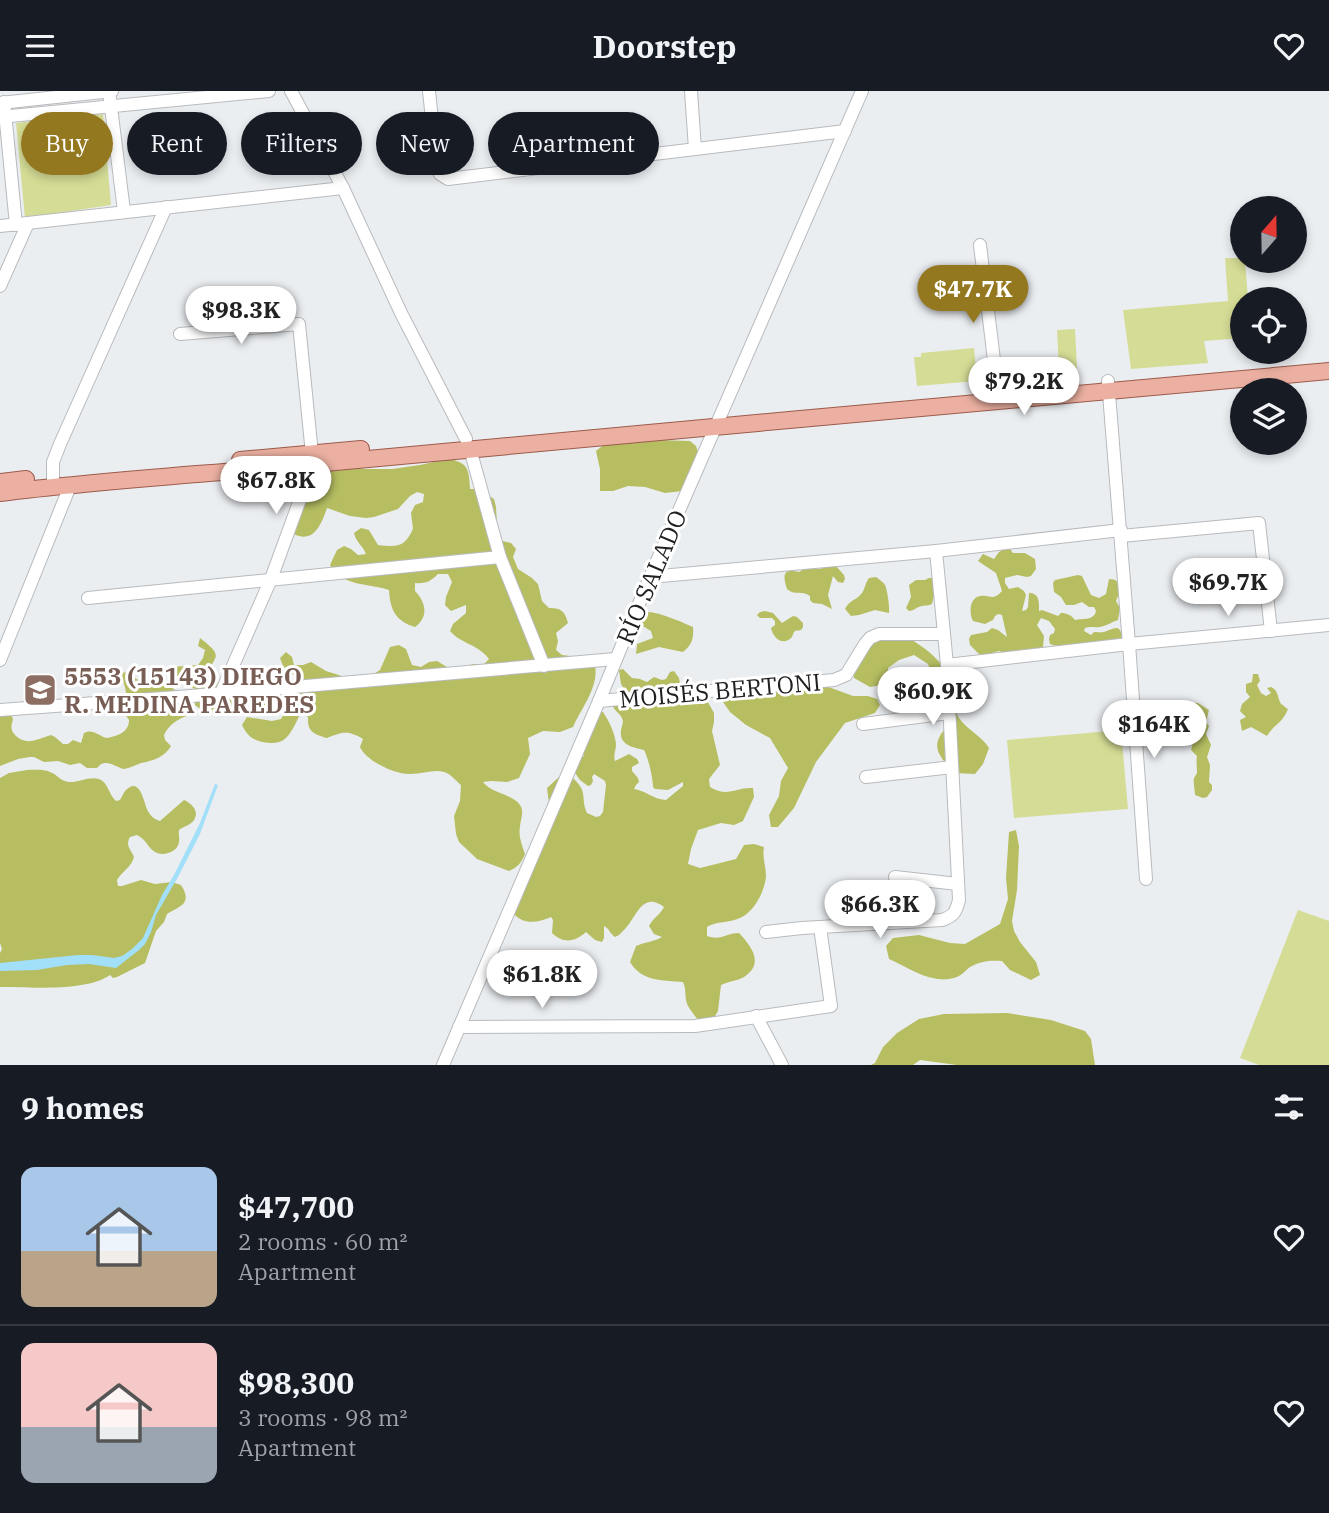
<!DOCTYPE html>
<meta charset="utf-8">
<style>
body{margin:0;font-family:"IBM Plex Serif",serif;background:#242831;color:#f1f3f6;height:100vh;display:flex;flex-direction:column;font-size:26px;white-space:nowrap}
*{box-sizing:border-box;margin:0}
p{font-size:23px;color:#9ea1a6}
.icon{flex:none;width:38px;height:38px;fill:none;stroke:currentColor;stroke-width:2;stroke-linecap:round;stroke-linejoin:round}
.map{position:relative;height:974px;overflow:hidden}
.panel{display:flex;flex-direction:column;background:#171b24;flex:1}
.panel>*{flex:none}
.banner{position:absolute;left:21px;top:21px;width:700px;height:63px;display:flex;gap:14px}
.needle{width:46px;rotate:20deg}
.fabs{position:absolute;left:1230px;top:105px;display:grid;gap:14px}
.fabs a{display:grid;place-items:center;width:77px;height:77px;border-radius:50%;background:#171b24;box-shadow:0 4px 10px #0003;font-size:35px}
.price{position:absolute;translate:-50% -60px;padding:0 16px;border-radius:24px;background:#fff;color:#222;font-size:23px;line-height:46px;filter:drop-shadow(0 2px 4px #0008)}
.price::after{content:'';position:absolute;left:50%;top:42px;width:21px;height:16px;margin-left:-10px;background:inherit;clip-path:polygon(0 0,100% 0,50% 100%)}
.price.current{background:#94781f;color:#fff}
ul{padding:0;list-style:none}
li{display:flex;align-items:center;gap:21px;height:175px;padding:0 21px}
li+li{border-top:2px solid #363941}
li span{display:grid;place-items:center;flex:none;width:196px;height:140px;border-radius:14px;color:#555}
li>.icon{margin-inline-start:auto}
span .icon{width:84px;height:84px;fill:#fffc;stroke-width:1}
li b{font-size:30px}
h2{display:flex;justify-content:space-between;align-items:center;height:84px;padding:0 21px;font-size:30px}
.chip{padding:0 24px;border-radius:32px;background:#171b24;box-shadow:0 4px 10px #0003;font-size:24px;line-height:63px}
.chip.current{background:#94781f;color:#fff}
header{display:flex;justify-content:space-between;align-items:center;height:91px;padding:0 21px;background:#171b24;font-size:32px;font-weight:700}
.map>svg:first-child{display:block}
</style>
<header><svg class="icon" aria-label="menu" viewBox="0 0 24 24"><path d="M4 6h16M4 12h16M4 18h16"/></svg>Doorstep<svg class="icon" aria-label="heart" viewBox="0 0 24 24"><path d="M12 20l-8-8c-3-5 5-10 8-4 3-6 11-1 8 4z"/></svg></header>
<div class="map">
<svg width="1329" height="974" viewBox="0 0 1329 974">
<rect width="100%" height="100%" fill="#ebeef1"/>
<g fill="#d5dc95">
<path d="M103 23 111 114 25 127 16 32Z"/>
<path d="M1225 167H1242V170H1245L1248 208H1242V247L1204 250 1208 272 1131 278 1123 219 1228 210Z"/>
<path d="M1075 238 1077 277 1059 278 1057 239Z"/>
<path d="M974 257 977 290 917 295 914 266H921V262Z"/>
<path d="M1121 639 1128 718 1014 727 1007 649Z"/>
<path d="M1298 819 1329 830V974H1259L1240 967Z"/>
</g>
<g fill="#b6be61">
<path d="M658 349 690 350 696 355 698 361C692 374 689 387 682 400L665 402 645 396 628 395 613 400H600V378L596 360 606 352Z"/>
<path d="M447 368C469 371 469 379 470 398H478L494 408 496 416 497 433 502 450 511 452 516 458 513 466 518 478 532 487 538 493 542 510 549 517C561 517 565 520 568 532L556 542 558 550 556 559 562 564 579 566 595 574C599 596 582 616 573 636L560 641 543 640 528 647 530 663 519 687 507 691 491 690 483 691C492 703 513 703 520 714 525 721 520 729 520 736 518 745 522 754 525 763 521 772 518 776 509 780L477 768 459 751 456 743 454 725 460 710 461 694C456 690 451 683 444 681 435 678 422 683 411 683 396 684 366 670 360 656L363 648C347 639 343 641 327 647 314 643 307 641 308 626L301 621C297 629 293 640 286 647 282 651 277 652 270 652 256 651 248 647 242 634L247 626 272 630 281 628 286 619C274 616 259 613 247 613 235 614 222 626 209 622 205 621 199 617 195 614V598C184 592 174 589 173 576L198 574 203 567 205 559 198 555 200 547C226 567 214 564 205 587 223 598 221 585 236 586 245 587 253 596 262 596 272 597 290 592 301 590L283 575 280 567 286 561 292 566 294 574H303L311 571 326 580 345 586 372 584 380 579 390 556 399 554 406 558 412 574 421 576 429 571 437 570 452 579 460 580C468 573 473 572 483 574L489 568C478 553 461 553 450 540L453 533 466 522V514L451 520 445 514 446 506 452 491 448 483H438C431 490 426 493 415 492V500C426 511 429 526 415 536 395 530 390 518 389 499 368 492 343 496 330 474L337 459 344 455 351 458 358 464 366 463C363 455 356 451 354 442L361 437 369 439 378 454C397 456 404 457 413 438L411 422 415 414 423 411 424 403 417 401 410 405 398 418 374 426 366 427 350 425 327 417C320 438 311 455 288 440L303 413 311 410 307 394 314 381 340 373 365 378H392L420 374Z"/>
<path d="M1006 457 1010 458 1013 462H1025L1035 468 1036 478 1031 485 1027 486 1017 484 1005 487V492L1009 498 1018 496 1024 500 1026 504 1022 520 1026 519 1028 516 1029 502C1040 502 1039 512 1039 520L1042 519 1058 525 1061 522C1067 522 1071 524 1075 529 1083 527 1094 530 1096 520L1094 516H1089L1082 511 1074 514H1066L1061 506 1054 501 1053 492 1055 489 1078 484 1082 485 1091 504 1099 507 1106 503 1109 488C1117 488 1118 491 1121 498L1116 510 1120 517 1118 529C1112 531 1106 535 1100 536 1094 537 1091 535 1085 537L1084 540 1091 544 1094 541C1098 541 1101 542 1104 541 1112 539 1120 531 1122 546L1118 550C1109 550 1099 550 1089 551 1077 552 1063 558 1050 553L1049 548 1050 544 1054 542 1055 538 1049 530 1041 527 1037 534 1044 545 1043 557 1039 559 1008 563 999 560 985 564 979 563 970 554 969 548 971 544 987 541 992 537 998 539 1007 546 1002 524 998 523 995 525 993 529 985 533 973 530C969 523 969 507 980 505 991 503 992 511 1002 500L996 482 978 470 983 463 994 468 999 461Z"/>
<path d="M835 474 844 484 845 488 843 492 838 491 833 485 828 504 832 518 822 513 813 512 810 509V505C802 499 794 505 787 498 783 484 782 477 799 481 806 476 811 478 819 478 824 477 830 475 835 474Z"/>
<path d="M876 486C879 488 883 491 885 494 887 497 890 517 889 522L875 519 859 524 851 525 845 518C850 508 856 510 862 502 865 498 865 492 869 487Z"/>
<path d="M929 487H934V505L932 513C928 515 926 514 922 515 916 516 914 520 909 520L906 517 911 506 909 494 916 489H925Z"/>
<path d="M636 520C655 519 675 528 693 536 694 547 692 554 683 561L659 556 636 563 637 553 653 547 651 540 636 531Z"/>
<path d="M765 520 773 522 782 532 793 525 797 526 803 532V536L801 539C799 540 797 539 795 540 793 542 793 544 792 546 783 556 773 547 771 537L775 534V530L772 527H760L757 524 760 521Z"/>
<path d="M905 545C927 557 950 575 954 600 955 608 954 620 959 627 967 639 982 645 989 657L983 673 975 683 954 682C937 662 929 655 949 633L947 626 931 624 910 615 914 602 924 596 933 586 928 573 914 564 899 569 888 577V593L870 596 854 587V575L865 550Z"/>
<path d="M623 578 632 587 640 588 647 591 654 586 662 589 666 588 670 581 674 580 679 587 680 593 666 598H644L626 601 621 593 619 579Z"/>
<path d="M124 581C132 583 136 589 144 592L158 587 185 606 187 613V625C177 628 168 635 164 644L165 649 171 655C165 666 152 670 141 672 135 674 130 677 124 678 115 676 105 666 97 677H87L80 672 70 674 58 670 44 671 34 666H30L18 668 0 675V621L11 624 13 628C11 636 10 639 16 645 27 655 38 648 51 644L55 646 63 653H68L73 649 81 652 84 642C92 637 99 645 107 647 118 645 129 641 129 629L125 623 105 617 125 606 126 601 122 584Z"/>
<path d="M1253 583H1258L1260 590 1257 594 1261 602 1266 605 1271 602 1267 597 1271 596C1279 600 1277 606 1281 613 1282 613 1287 618 1288 618 1282 633 1275 632 1267 645L1251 636 1242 640 1240 629 1246 626 1240 620 1242 613 1250 606 1246 601V593L1252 591Z"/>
<path d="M815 591 853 605H868L877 608 880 614 875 622 845 632 816 671 794 717 778 736H771L769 724 779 705 781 690 788 677 770 647 746 634 730 621 723 611 722 598 731 592 757 595Z"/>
<path d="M704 604 714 622V631L712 640 720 674 709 688 710 696C728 707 735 696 753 697L754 706 743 730 734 734 721 732 698 739 691 758 688 773 700 777 736 768 744 754 754 753 764 756C762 766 766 775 766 785 765 800 754 821 740 827 729 832 717 830 707 836V845C721 850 726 842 739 842 751 855 765 872 744 886 737 890 729 890 721 894L718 920 714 927 698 929C694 923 687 916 686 909 685 902 686 898 683 891 662 889 642 891 630 871L636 855C645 851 653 851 662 846L654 843 649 835C653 827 660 824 664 816 646 803 640 817 631 830 628 835 623 840 619 844L615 846C610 843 609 837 604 835V847L602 851 595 849 586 841C575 851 563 853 552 842L553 829 551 826C537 832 523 834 513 822L550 720 547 697 559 686 573 687C589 702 580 707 587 722L596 726 600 725 603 721 606 694 605 690 594 683 592 686 593 690 591 694 588 695 580 689 571 676 576 669 584 665 582 661 599 621H603C609 630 615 642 616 653 616 660 613 664 615 670L629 663 637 668 639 672 632 676V680L638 687 639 691 636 694 634 698C647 700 652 708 666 709L683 695V691L668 699 655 698 653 696C653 687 648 666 644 659 632 656 619 654 621 639 622 633 624 632 622 627 619 621 614 620 612 613Z"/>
<path d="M1194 612H1198L1209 619 1206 631 1209 635 1206 643 1211 654 1207 666 1210 674 1209 691 1212 694V699L1207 706 1203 707 1195 704C1195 699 1193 692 1194 687 1195 685 1196 684 1197 682 1197 677 1196 670 1197 665L1191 659 1194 647 1191 639 1194 628 1191 620Z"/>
<path d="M27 679C35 679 43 678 50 681 58 684 61 691 70 691 79 691 90 685 99 688 108 691 109 704 116 710L120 709C122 706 123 702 126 699 140 685 144 712 147 718 150 725 154 728 160 730L184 709C191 712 200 720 194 729 192 733 183 736 179 739 178 743 180 747 179 751 178 761 163 766 155 761 147 756 147 749 137 744L130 746C125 755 131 758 134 766 131 777 122 780 117 789L118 795H122L141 789 155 793 172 791 181 794C193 813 180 815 167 823L164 831 156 840 145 872 117 886 113 887 110 884C86 901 30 896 0 896V862L2 858 0 852V687L9 682Z"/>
<path d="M1016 739 1019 755 1017 799 1012 830 1014 840 1020 851 1036 871 1040 884 1031 889 1010 879 1002 870C990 869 981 870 970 876 966 879 962 884 957 886 933 895 910 877 889 868L886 855 893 847 919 844 950 852 965 853 1000 833 1008 808 1006 787 1009 741Z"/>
<path d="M1007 922 1051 929 1085 940 1091 948 1095 974H957L920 969 913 974H871L875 972 883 956 897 942 919 928 944 923Z"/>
</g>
<path fill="#a2dff9" d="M215 693 218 694 200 743 178 786 156 824 151 841 145 853 139 859 116 877 89 873 67 874 37 879 0 880V872L78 864H92L114 867 122 865 132 858 143 847 162 804 174 784 200 732Z"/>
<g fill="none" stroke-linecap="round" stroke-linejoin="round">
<defs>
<g id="minor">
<path d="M109 0 124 120"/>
<path d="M291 0 343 97 401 222 466 348"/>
<path d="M429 0 437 75 440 83 448 88 845 40"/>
<path d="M691 0 695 58"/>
<path d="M4 11 16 134"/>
<path d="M0 12 112 0"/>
<path d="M0 26 269 0"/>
<path d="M0 135 343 97"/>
<path d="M980 154 999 310"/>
<path d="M0 195 28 132"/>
<path d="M180 243 299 233 313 373 271 488 221 602"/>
<path d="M1108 290 1129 553 1146 788"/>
<path d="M470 358 500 466 544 575"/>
<path d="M53 396V371L60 353 166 116"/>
<path d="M1121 445 1259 432 1271 540"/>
<path d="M650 486 936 460 1121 439"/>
<path d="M88 507 500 466"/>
<path d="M0 569 70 395"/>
<path d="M947 574 1129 553 1329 534"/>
<path d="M599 610 834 589 846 584 865 553 870 547 879 543H944"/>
<path d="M0 619 191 605 615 568"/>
<path d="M863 633 949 622"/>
<path d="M866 686 952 676"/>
<path d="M895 786 958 793"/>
<path d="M766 841 802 837 942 829C954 825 956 821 959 809L947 574 936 460"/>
<path d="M756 925 782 974"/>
<path d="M459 936 695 935 831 915 820 836"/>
<path d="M443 974 599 610 650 486 862 0"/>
</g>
<g id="major">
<path d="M240 369 361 358"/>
<path d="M0 391 26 388"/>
<path d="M0 402C104 389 209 383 314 373 652 341 991 311 1329 280"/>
</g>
</defs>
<use href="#minor" stroke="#b8babd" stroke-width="14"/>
<use href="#major" stroke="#9c5b4c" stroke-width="18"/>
<use href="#minor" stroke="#fff" stroke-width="12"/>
<use href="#major" stroke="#ebb0a1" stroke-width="16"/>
</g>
<defs>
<symbol id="school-square" viewBox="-11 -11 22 22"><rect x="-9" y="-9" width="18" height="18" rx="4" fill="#8d6e63" stroke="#fff"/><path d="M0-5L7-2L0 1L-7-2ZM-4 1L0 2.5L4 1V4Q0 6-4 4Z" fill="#fff"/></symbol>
</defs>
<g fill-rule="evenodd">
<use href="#school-square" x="21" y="580" width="38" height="38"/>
</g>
<g text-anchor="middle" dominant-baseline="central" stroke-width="6" stroke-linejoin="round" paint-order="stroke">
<g font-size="24" fill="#202022" stroke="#fff">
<text transform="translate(651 486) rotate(-67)">RÍO SALADO</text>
<text transform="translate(720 599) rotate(-5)">MOISÉS BERTONI</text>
</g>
<g font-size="24" font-weight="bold" fill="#785e54" stroke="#fff" text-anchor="start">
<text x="64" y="585">5553 (15143) DIEGO<tspan x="64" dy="28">R. MEDINA PAREDES</tspan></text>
</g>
</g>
</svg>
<div class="fabs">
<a><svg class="needle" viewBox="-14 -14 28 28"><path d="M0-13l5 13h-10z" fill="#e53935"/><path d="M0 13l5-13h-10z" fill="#9ea1a6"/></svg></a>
<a><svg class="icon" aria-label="locate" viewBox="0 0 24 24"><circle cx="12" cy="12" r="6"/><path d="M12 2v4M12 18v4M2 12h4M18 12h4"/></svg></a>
<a><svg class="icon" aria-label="layers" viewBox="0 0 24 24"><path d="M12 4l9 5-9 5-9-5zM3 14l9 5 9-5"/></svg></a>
</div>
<b class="price current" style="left:973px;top:234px">$47.7K</b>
<b class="price" style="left:241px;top:255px">$98.3K</b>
<b class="price" style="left:1024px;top:326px">$79.2K</b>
<b class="price" style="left:276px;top:425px">$67.8K</b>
<b class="price" style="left:1228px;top:527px">$69.7K</b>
<b class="price" style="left:933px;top:636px">$60.9K</b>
<b class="price" style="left:1154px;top:669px">$164K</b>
<b class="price" style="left:880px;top:849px">$66.3K</b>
<b class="price" style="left:542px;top:919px">$61.8K</b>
<div class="banner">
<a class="chip current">Buy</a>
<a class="chip">Rent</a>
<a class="chip">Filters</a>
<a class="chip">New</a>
<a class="chip">Apartment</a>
</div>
</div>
<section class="panel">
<h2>9 homes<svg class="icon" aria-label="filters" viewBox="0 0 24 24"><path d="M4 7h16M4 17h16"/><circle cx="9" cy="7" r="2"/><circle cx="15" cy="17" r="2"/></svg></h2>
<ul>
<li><span style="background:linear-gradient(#a9c7e8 60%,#b9a48a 0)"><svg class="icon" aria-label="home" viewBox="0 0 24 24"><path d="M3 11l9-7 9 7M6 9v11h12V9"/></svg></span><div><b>$47,700</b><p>2 rooms · 60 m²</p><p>Apartment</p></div><svg class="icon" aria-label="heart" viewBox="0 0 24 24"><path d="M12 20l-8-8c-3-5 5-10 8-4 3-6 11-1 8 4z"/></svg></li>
<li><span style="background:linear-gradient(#f6c9c9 60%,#9aa5b1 0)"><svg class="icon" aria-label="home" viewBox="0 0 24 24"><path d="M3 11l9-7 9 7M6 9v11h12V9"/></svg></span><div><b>$98,300</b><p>3 rooms · 98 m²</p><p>Apartment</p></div><svg class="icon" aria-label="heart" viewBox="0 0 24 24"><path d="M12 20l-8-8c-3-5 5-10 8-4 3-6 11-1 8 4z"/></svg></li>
</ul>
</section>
